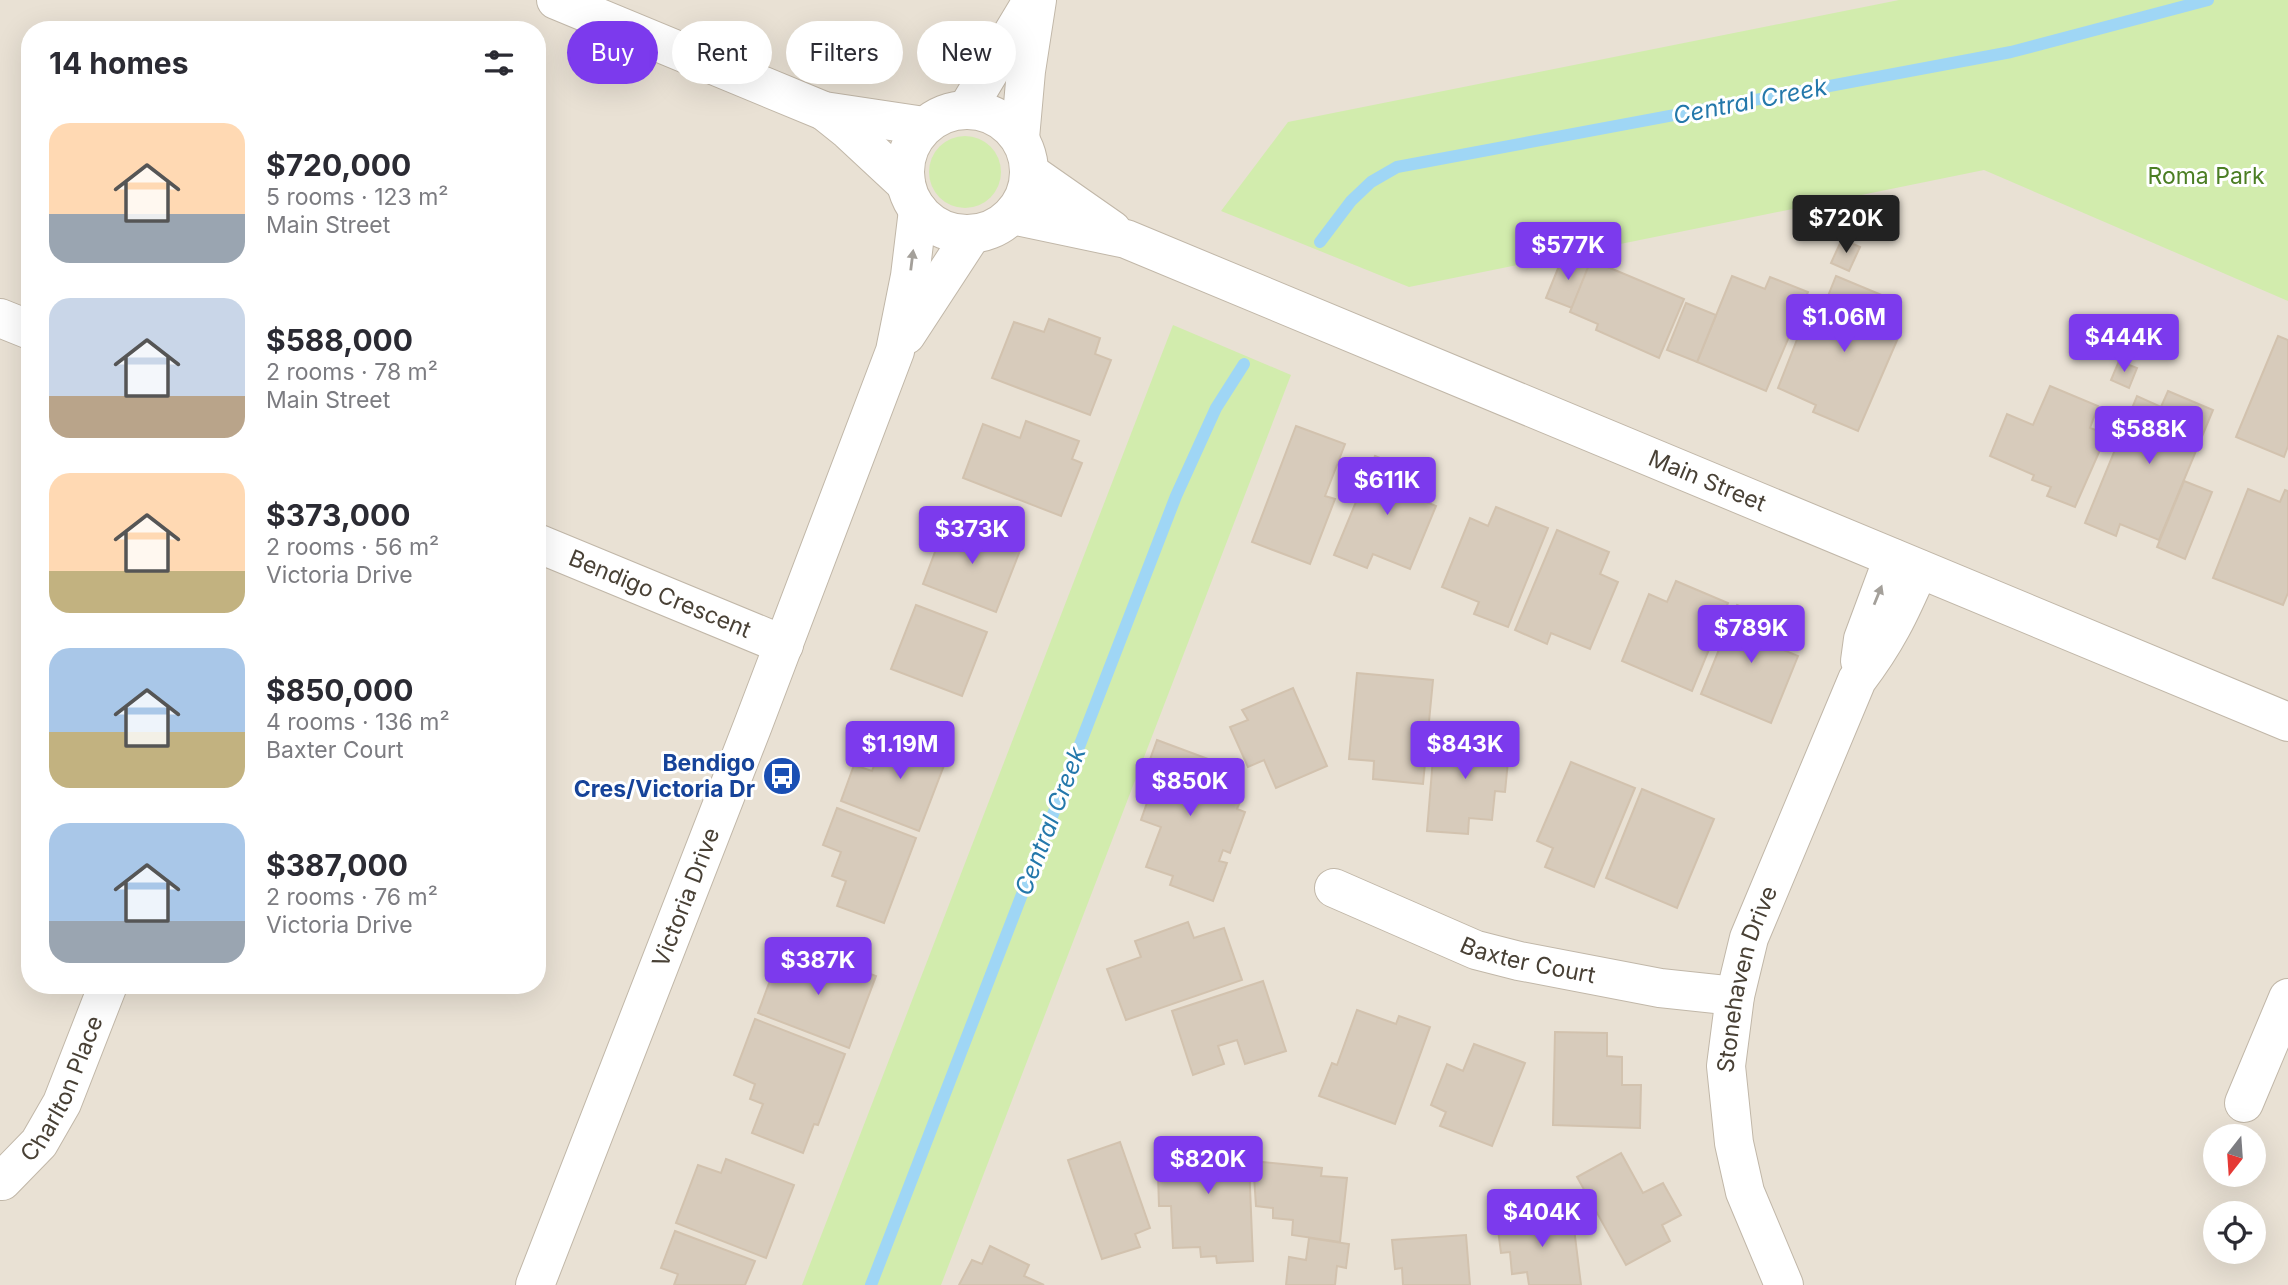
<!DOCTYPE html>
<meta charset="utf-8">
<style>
body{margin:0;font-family:Inter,sans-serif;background:#f2f2f3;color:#2b2b33;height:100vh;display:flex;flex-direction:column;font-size:26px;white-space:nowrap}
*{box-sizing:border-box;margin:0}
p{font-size:23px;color:#7c7c81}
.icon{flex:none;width:38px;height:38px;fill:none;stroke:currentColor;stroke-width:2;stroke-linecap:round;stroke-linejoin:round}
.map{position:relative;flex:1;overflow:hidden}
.drawer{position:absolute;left:21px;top:21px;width:525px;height:973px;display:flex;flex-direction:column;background:#fff;border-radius:28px;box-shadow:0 7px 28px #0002}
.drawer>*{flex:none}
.top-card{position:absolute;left:567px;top:21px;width:665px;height:63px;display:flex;gap:14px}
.needle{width:46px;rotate:197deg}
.controls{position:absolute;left:2203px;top:1124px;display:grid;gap:14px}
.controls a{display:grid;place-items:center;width:63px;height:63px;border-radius:50%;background:#fff;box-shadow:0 7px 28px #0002;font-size:35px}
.price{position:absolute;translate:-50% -60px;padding:0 16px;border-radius:7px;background:#7c3aed;color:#fff;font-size:23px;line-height:46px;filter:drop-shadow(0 2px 4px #0008)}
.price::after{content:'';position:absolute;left:50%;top:42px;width:21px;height:16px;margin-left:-10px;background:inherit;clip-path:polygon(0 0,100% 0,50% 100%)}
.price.selected{background:#222;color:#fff}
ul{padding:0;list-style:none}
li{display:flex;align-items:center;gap:21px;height:175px;padding:0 28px}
li span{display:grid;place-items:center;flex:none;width:196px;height:140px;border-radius:21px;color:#555}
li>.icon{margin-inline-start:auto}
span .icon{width:84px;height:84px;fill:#fffc;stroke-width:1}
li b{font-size:30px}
h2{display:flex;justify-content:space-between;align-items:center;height:84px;padding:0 28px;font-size:30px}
.pill{padding:0 24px;border-radius:32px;background:#fff;box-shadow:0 7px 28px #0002;font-size:24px;line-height:63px}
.pill.selected{background:#7c3aed;color:#fff}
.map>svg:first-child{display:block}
</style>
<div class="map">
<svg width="2288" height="1285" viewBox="0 0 2288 1285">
<rect width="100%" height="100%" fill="#f4f0e7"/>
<path fill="#e9e1d4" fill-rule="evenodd" d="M0 0H2288V1285H0ZM30 30H537V985H30ZM2216 1136H2254V1174H2216ZM2216 1213H2254V1251H2216Z"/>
<g fill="#d2ecad">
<path d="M1899 0H2288V301L1984 170 1409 287 1221 211 1288 122Z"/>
<circle cx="965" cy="172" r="36"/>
<path d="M1173 325 1291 375 941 1285H802Z"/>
</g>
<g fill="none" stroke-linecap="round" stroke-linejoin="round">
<g stroke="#9fd6f5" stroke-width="12">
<path d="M1320 242 1351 201 1371 182 1397 167 2011 52 2208 0"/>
<path d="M871 1285 1176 496 1216 408 1244 364"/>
</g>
</g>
<g fill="#d7cbbb" stroke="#d2c2ae" stroke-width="2">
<path d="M1823 207 1840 214 1832 233 1815 227Z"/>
<path d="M1842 239 1860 247 1849 271 1831 263Z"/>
<path d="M1563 256 1589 266 1572 308 1546 298Z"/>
<path d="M1591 260 1684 299 1659 358 1596 330 1598 324 1570 312Z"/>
<path d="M1732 276 1765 289 1770 277 1808 292 1766 391 1697 362Z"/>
<path d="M1836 276 1901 303 1890 335 1898 338 1858 431 1813 412 1816 405 1778 388 1800 332 1812 336Z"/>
<path d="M1686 303 1716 315 1697 362 1667 350Z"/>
<path d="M1049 319 1100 338 1095 354 1111 360 1090 415 992 378 1014 322 1044 332Z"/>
<path d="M2278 336 2288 340V446L2284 457 2236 437Z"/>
<path d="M2119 361 2137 368 2129 388 2111 380Z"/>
<path d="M2050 386 2098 406 2090 428 2107 434 2075 507 2047 496 2051 487 2032 480 2034 475 1990 456 2007 414 2033 425Z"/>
<path d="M2168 391 2213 410 2159 540 2120 524 2116 536 2085 523 2137 396 2161 407Z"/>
<path d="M1026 421 1079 441 1072 459 1082 463 1061 516 963 478 983 424 1020 438Z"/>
<path d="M1296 426 1345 444 1325 496 1335 499 1310 564 1252 542Z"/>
<path d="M1375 456 1428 477 1419 499 1436 506 1410 569 1373 554 1367 568 1334 555Z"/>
<path d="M2184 481 2212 492 2185 559 2157 547Z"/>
<path d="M2248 489 2280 502 2285 490 2288 491V593L2283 605 2213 578Z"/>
<path d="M1496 507 1548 528 1508 627 1474 614 1479 602 1442 587 1470 518 1488 526Z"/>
<path d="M947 520 1021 548 996 612 923 584Z"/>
<path d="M1557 530 1609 552 1600 574 1618 582 1590 649 1551 633 1547 644 1515 630Z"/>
<path d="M1676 581 1728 603 1692 691 1622 661 1649 594 1667 602Z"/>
<path d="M916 605 987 632 962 696 891 669Z"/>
<path d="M1737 605 1790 626 1781 649 1798 656 1771 723 1701 694Z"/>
<path d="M1357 673 1433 680 1423 784 1373 779 1374 761 1349 759Z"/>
<path d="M1293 688 1327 766 1276 788 1264 760 1248 767 1230 727 1248 720 1242 710Z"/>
<path d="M904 729 951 747 919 831 841 801 854 765 872 771 881 747 896 752Z"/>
<path d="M1435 734 1510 740 1505 792 1495 791 1492 820 1469 818 1468 834 1427 831Z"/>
<path d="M1157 740 1227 766 1218 790 1242 797 1237 809 1245 812 1230 853 1223 850 1219 861 1227 863 1213 901 1170 885 1173 876 1146 867 1161 827 1141 820 1149 797 1138 793Z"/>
<path d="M1571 762 1635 788 1594 887 1545 867 1553 848 1537 841Z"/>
<path d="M1642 789 1714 819 1677 908 1606 878Z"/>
<path d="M837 808 916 838 884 923 837 906 846 881 832 876 841 852 823 845Z"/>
<path d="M1188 922 1194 938 1224 928 1242 980 1126 1020 1107 969 1141 957 1135 941Z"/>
<path d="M807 950 876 976 849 1048 758 1013 778 959 801 967Z"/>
<path d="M1263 981 1286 1051 1245 1064 1237 1040 1218 1046 1224 1064 1193 1075 1172 1011Z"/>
<path d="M1357 1010 1396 1024 1399 1016 1430 1027 1395 1124 1319 1096 1332 1063 1337 1065Z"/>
<path d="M755 1019 845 1054 818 1125 814 1124 803 1153 752 1133 763 1104 750 1099 755 1084 734 1075Z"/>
<path d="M1555 1032 1607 1033V1056L1622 1057V1085H1641L1640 1128 1553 1125Z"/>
<path d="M1474 1044 1525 1063 1492 1146 1440 1126 1446 1112 1431 1105 1447 1064 1463 1071Z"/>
<path d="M1248 1138 1253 1261 1217 1263 1216 1256 1201 1257 1200 1247 1173 1248 1171 1206H1159L1157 1142Z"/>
<path d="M1120 1142 1150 1228 1135 1234 1140 1247 1102 1259 1068 1160Z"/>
<path d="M1621 1153 1643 1193 1663 1183 1681 1215 1662 1225 1670 1241 1626 1265 1577 1177Z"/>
<path d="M726 1159 794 1185 766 1258 676 1223 698 1165 721 1173Z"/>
<path d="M1253 1161 1322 1168 1321 1176 1347 1178 1340 1242 1292 1235 1293 1220 1273 1218V1208L1256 1206Z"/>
<path d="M1572 1212 1581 1285H1529L1527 1272 1512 1274 1510 1252 1501 1253 1497 1222Z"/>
<path d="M675 1231 755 1261 745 1285H674L678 1274 661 1268Z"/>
<path d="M1466 1235 1470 1285H1403L1402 1268 1395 1269 1392 1240Z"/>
<path d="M1309 1238 1349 1244 1346 1268 1337 1266 1335 1285H1286L1289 1257 1306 1260Z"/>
<path d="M990 1246 1029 1265 1024 1276 1044 1285H959L972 1260 982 1264Z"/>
</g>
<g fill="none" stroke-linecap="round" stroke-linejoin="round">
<defs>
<g id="minor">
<path d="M1029 172 1112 230"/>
<path id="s1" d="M1012 215 1126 239 2288 722"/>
<path d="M0 318 30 330"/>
<path id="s2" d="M537 543 784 645"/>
<path d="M1860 661 1863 639 1893 558"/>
<path id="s3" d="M1334 888 1476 950 1519 961 1660 988 1735 996"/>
<path d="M2244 1103 2288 998"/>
<path id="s4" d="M2 1181 39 1143 62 1103 108 985"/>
<path id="s5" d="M1784 1285 1745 1192 1734 1143 1726 1066 1735 996 1749 938 1857 680C1886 642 1900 613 1919 569"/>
</g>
<g id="tertiary">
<path d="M556 0 824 111 924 126"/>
<path d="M967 109 1029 6"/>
<circle cx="967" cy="172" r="62"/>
<path d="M824 111 849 131 906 184"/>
<path d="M1020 138 1026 71 1037 0"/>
<path d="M906 335 972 234"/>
<path id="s6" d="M535 1285 753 725 895 351 910 276 918 210"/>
</g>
</defs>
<use href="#minor" stroke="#c1b7a8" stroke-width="40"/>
<use href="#tertiary" stroke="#c1b7a8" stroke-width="40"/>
<use href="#minor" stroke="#fff" stroke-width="38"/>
<use href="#tertiary" stroke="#fff" stroke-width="38"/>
</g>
<defs><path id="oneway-solid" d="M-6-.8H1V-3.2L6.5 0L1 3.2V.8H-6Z" transform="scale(1.75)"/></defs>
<g fill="#a4a09a">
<use href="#oneway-solid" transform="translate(912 260) rotate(-83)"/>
<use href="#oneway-solid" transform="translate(1878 595) rotate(-68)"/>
</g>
<defs>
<symbol id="bus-disc" viewBox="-11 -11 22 22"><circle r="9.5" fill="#1a4fb4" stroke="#fff"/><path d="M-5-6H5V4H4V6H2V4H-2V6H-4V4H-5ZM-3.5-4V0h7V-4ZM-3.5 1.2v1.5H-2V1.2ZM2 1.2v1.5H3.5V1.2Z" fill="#fff"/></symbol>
</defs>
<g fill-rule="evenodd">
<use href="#bus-disc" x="760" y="754" width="44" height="44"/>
</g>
<g text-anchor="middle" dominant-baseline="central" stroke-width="6" stroke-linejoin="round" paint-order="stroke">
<g font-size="23" fill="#4b7e24" stroke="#fff">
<text x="2206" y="176">Roma Park</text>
</g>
<g font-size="23" fill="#484035" stroke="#fff">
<text stroke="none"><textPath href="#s1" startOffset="746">Main Street</textPath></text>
<text stroke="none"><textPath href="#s2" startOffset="133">Bendigo Crescent</textPath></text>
<text stroke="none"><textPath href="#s6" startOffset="416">Victoria Drive</textPath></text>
<text stroke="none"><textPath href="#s3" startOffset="208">Baxter Court</textPath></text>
<text stroke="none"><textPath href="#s5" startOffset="318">Stonehaven Drive</textPath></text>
<text stroke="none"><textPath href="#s4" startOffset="112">Charlton Place</textPath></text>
</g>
<g font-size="23" font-weight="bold" fill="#164399" stroke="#fff" text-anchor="end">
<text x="755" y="763">Bendigo<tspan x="755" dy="26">Cres/Victoria Dr</tspan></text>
</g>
<g font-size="24" font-style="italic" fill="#2478ab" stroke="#fff">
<text transform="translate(1750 101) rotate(-11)">Central Creek</text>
<text transform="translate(1050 821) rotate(-69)">Central Creek</text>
</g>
</g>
</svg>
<div class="controls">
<a><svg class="needle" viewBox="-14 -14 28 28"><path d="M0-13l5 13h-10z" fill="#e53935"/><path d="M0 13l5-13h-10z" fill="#7c7c81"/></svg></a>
<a><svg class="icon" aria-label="locate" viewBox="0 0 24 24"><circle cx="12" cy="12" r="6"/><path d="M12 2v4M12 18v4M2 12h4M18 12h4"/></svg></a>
</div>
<b class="price selected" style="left:1846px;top:255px">$720K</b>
<b class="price" style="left:1568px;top:282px">$577K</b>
<b class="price" style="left:1844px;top:354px">$1.06M</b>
<b class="price" style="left:2124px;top:374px">$444K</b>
<b class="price" style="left:2149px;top:466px">$588K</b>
<b class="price" style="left:1387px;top:517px">$611K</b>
<b class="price" style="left:972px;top:566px">$373K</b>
<b class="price" style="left:1751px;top:665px">$789K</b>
<b class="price" style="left:900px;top:781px">$1.19M</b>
<b class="price" style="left:1465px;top:781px">$843K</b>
<b class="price" style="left:1190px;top:818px">$850K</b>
<b class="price" style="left:818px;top:997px">$387K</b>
<b class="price" style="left:1208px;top:1196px">$820K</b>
<b class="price" style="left:1542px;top:1249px">$404K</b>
<div class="top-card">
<a class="pill selected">Buy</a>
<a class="pill">Rent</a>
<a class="pill">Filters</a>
<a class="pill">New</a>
</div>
<section class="drawer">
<h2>14 homes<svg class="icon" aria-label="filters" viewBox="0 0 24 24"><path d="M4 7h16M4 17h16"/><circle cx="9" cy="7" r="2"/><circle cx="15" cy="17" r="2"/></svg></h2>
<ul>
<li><span style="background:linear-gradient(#ffd9b3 65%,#9aa5b1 0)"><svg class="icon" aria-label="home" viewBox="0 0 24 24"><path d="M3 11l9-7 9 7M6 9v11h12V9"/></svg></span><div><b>$720,000</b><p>5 rooms · 123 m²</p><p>Main Street</p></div></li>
<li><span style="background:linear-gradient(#c9d6e8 70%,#b9a48a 0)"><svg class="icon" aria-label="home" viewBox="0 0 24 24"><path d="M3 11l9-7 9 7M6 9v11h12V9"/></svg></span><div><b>$588,000</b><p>2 rooms · 78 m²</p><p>Main Street</p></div></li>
<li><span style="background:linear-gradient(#ffd9b3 70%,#c2b280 0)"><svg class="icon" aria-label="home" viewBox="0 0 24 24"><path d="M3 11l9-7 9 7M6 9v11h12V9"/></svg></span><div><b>$373,000</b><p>2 rooms · 56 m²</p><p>Victoria Drive</p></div></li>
<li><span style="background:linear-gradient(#a9c7e8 60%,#c2b280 0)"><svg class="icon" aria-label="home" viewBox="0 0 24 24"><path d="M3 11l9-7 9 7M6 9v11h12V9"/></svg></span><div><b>$850,000</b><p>4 rooms · 136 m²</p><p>Baxter Court</p></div></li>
<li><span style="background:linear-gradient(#a9c7e8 70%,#9aa5b1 0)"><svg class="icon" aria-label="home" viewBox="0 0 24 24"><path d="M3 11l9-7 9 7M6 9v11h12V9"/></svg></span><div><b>$387,000</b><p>2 rooms · 76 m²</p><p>Victoria Drive</p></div></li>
</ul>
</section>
</div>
